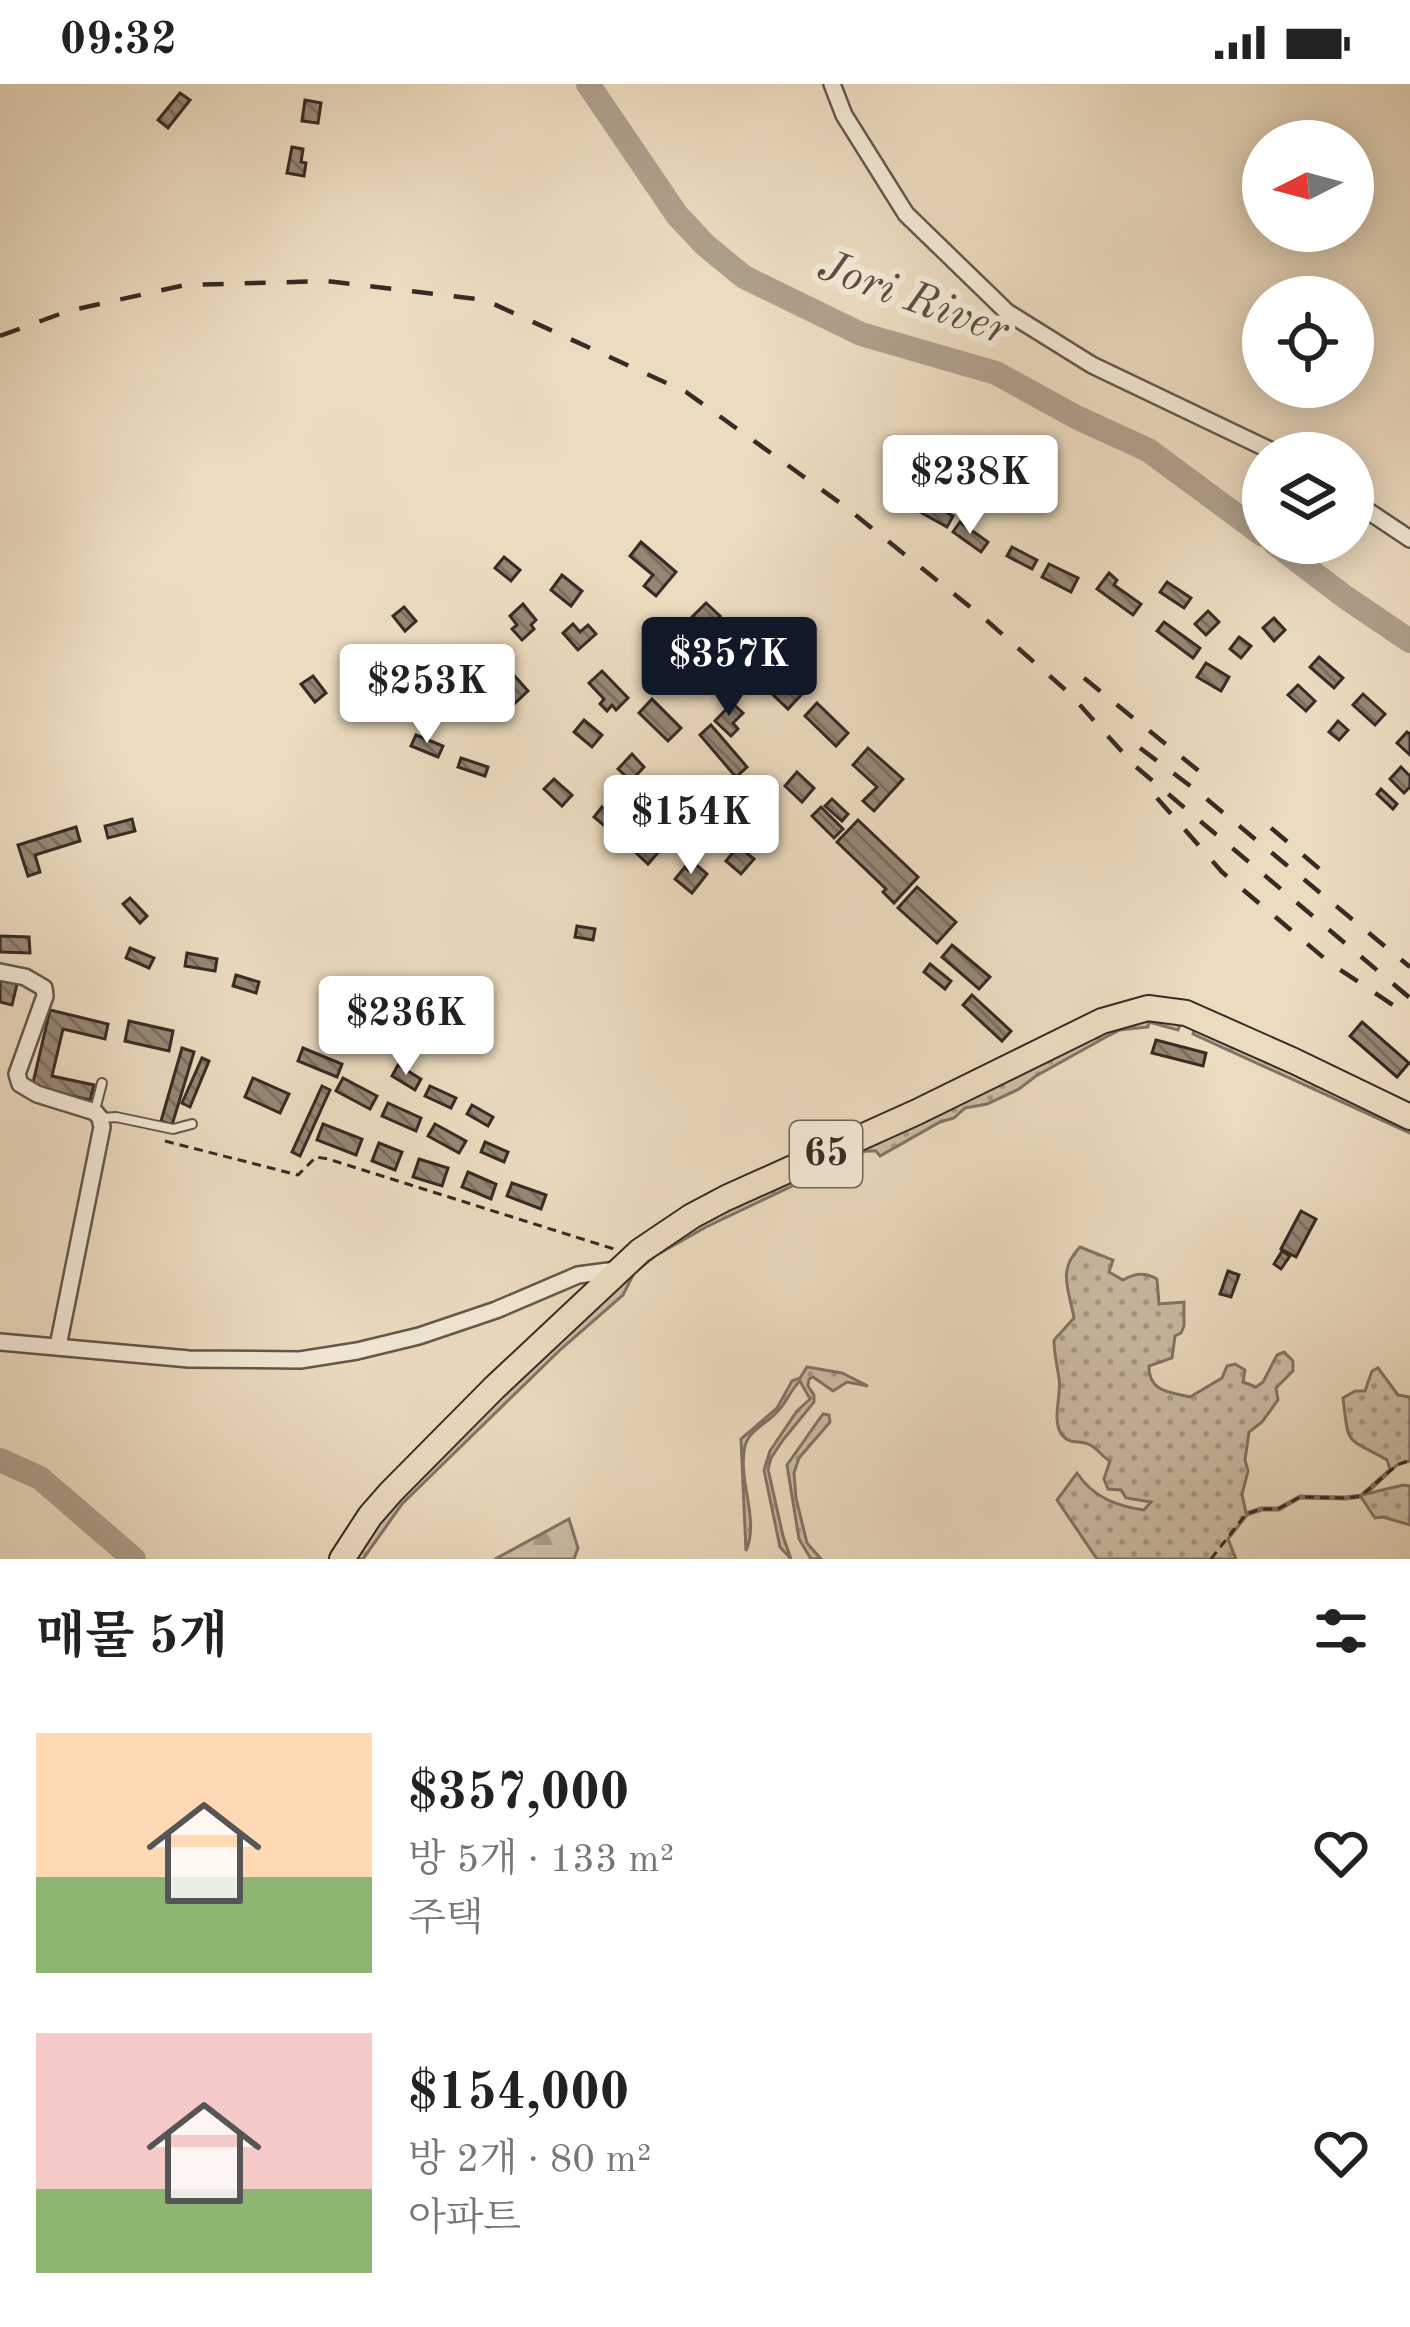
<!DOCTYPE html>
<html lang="ko">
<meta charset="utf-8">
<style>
body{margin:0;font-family:"Old Standard TT","Noto Serif KR",serif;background:#f6f6f6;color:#222;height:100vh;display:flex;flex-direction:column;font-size:45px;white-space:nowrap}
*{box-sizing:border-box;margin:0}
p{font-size:39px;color:#767676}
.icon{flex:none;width:66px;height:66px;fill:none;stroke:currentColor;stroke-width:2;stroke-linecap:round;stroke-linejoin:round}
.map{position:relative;height:1475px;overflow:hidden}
.side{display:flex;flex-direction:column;background:#fff;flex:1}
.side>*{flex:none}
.needle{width:78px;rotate:264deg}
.tools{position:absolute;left:1242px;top:36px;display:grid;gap:24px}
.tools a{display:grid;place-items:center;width:132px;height:132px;border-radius:50%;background:#fff;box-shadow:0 6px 30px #0003;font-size:60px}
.price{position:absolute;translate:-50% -102px;padding:0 27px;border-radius:12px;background:#fff;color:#222;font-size:39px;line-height:78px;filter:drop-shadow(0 3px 6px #0008)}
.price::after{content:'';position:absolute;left:50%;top:72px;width:36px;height:27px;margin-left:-18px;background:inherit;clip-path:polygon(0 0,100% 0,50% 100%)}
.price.selected{background:#111827;color:#fff}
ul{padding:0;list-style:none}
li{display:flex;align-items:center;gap:36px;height:300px;padding:0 36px}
li span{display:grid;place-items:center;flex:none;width:336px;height:240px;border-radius:0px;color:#555}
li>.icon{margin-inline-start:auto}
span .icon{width:144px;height:144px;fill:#fffc;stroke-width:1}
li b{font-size:51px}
h2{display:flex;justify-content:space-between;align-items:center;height:144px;padding:0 36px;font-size:51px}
.status{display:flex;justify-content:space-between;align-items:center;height:84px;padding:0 60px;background:#fff;direction:ltr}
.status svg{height:33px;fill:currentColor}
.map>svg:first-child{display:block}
</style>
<div class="status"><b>09:32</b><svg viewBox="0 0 49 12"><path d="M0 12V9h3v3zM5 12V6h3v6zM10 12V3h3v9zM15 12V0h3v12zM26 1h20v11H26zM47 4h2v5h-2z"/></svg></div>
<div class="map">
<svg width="1410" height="1475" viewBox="0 0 1410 1475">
<defs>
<pattern id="grass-dots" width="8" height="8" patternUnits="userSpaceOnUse" patternTransform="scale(3)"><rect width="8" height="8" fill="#ccbda5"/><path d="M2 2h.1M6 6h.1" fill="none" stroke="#a69a86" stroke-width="1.8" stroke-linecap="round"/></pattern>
<pattern id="forest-firs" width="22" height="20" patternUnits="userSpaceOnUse" patternTransform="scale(3)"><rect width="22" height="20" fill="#ccbda5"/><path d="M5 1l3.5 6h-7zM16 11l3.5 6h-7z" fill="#a69a86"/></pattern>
<pattern id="building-back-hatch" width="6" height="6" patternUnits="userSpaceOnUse" patternTransform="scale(3)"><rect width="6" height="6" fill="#958775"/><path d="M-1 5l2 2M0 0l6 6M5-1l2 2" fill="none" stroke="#7a6f60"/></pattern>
</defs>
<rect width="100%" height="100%" fill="#ebdbbf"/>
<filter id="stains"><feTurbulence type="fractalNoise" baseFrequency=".00167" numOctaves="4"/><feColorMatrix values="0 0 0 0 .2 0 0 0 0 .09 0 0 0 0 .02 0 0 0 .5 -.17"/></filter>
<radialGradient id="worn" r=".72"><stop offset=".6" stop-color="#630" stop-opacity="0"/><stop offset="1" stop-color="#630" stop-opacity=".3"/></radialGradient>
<g fill="url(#grass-dots)" stroke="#827465" stroke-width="3">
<path d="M1142 932 1181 938 1178 946 1149 938 1148 943 1120 946 1106 953 1036 992 1019 1005 987 1020 965 1024 954 1034 940 1038 880 1072 876 1067H866L706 1143 655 1172 634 1189 623 1211 561 1265 402 1420 363 1475H356L392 1420 632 1186 685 1147 1106 944Z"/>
<path d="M1196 941 1410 1041V1049L1193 950Z"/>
<path d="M1080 1163 1113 1176 1109 1188 1123 1196C1135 1189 1145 1188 1157 1195L1159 1220 1184 1218V1242L1181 1249 1175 1252 1172 1274 1149 1282C1148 1307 1169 1308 1190 1313L1222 1294 1227 1282 1235 1280 1245 1286 1243 1298 1256 1303 1263 1298 1277 1271 1284 1268 1293 1277V1287L1276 1304 1278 1316 1262 1338 1249 1348 1245 1376 1248 1387 1242 1410 1246 1429 1261 1424H1278L1300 1412 1346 1413 1361 1411 1390 1385 1387 1376C1345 1352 1349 1364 1343 1314L1355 1307H1365L1372 1287 1378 1284 1398 1311 1410 1313V1377L1397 1381 1366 1410 1403 1401 1410 1402V1441L1383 1433 1375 1434 1361 1413 1346 1415 1300 1414 1279 1426H1262L1247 1431 1228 1455 1236 1475H1097L1057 1416 1077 1389C1093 1413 1116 1422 1144 1426L1151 1418 1126 1414 1121 1406 1108 1405 1104 1395 1110 1377C1101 1372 1097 1363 1088 1360 1079 1356 1070 1361 1062 1351 1051 1336 1062 1311 1059 1294 1057 1281 1054 1270 1054 1256L1074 1234C1069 1206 1057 1186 1080 1163Z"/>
<path d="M807 1283 842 1289 868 1302 847 1298 833 1307 813 1293 809 1295 808 1302 814 1311V1318L783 1356 771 1374 768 1385 783 1452 791 1475 780 1463 764 1386 770 1367 797 1327 810 1315 800 1297C791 1305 787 1318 778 1327 768 1339 749 1346 745 1362 737 1396 760 1435 746 1467L741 1355 777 1324 792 1297 800 1294Z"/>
<path d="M823 1330 829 1331 830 1338 799 1374 794 1389 796 1414 807 1459 821 1475H811L799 1455 787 1381Z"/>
</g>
<path fill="url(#forest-firs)" stroke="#827465" stroke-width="3" d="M569 1435 578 1464 574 1475H495Z"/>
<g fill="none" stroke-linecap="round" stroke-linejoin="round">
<g stroke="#ae9f8b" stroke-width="24">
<path d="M588 0 677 131 705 161 744 193 861 250 996 289 1076 333 1148 366 1263 451"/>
<path d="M1274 459 1345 513 1410 557"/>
<path d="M0 1376 40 1394 134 1475"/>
</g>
</g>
<g fill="url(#building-back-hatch)" stroke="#372b25" stroke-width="3">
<path d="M180 9 190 16 168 44 158 36Z"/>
<path d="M305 16 321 19 318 39 302 37Z"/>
<path d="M292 63 303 65 301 78 306 79 304 92 287 89Z"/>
<path d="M926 417 953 432 947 443 920 428Z"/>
<path d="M960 438 988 458 981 468 953 448Z"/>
<path d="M641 458 676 488 656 512 644 502 653 491 630 472Z"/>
<path d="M1012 463 1037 476 1032 485 1007 472Z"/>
<path d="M504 473 520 486 511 497 495 484Z"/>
<path d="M1049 480 1078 494 1071 508 1042 493Z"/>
<path d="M1109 489 1117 496 1114 501 1141 520 1133 531 1097 505Z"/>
<path d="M562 491 582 507 571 522 551 506Z"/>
<path d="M1167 498 1191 514 1184 524 1160 508Z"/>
<path d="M706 519 720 532 710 542 712 545 706 552 690 535Z"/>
<path d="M523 520 536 536 531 541 534 545 522 556 512 545 517 541 510 532Z"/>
<path d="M404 523 416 537 405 547 393 532Z"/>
<path d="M1208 527 1219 538 1206 551 1195 540Z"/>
<path d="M1274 534 1285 546 1274 557 1263 544Z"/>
<path d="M1164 538 1200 564 1193 574 1157 547Z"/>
<path d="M573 540 580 548 588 541 596 550 578 566 563 549Z"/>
<path d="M1239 553 1251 562 1241 574 1230 565Z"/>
<path d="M659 557 672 570 662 580 649 567Z"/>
<path d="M755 565 766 576 749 593 735 580 745 569 749 572Z"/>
<path d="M399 568 405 572 409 568 422 579 394 615 375 599Z"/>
<path d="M1319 573 1343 594 1334 604 1310 583Z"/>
<path d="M1206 579 1229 593 1221 607 1197 593Z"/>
<path d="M602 587 628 614 616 626 612 621 607 627 600 620 604 615 589 599Z"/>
<path d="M512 589 528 607 514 620 498 602Z"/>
<path d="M313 592 326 609 315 618 301 600Z"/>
<path d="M784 595 801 611 788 625 771 609Z"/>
<path d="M465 596 477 607 464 622 447 606 456 597 461 601Z"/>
<path d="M1298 601 1315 617 1306 627 1288 611Z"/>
<path d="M1363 610 1385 630 1375 641 1353 621Z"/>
<path d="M652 615 681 644 668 657 639 629Z"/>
<path d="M732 619 743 629 733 639 738 645 731 652 715 637Z"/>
<path d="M817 619 848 649 836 662 805 632Z"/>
<path d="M584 636 602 651 592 663 574 648Z"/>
<path d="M1338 637 1348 646 1339 656 1329 648Z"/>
<path d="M711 641 747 683 736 693 700 651Z"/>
<path d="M1407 648 1410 650V671L1397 659Z"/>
<path d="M416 651 443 662 438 673 411 662Z"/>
<path d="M868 664 903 695 874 727 863 717 877 703 853 681Z"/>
<path d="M632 670 644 683 631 697 618 685Z"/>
<path d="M461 674 488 683 485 692 458 683Z"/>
<path d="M1401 683 1410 692V703L1404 709 1390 695Z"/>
<path d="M797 688 814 704 802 718 785 702Z"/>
<path d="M554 695 572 711 562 722 544 705Z"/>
<path d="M1381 705 1397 720 1393 725 1377 710Z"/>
<path d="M832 715 848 730 842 737 825 722Z"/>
<path d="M602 723 620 739 612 748 594 733Z"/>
<path d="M821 723 843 745 834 754 812 732Z"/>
<path d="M686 724 702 742 689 754 673 736Z"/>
<path d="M132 735 135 747 108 754 105 742Z"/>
<path d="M858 736 918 793 894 819 883 808 886 805 837 758Z"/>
<path d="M76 743 80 757 35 771 40 788 28 792 18 761Z"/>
<path d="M647 750 662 764 648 780 633 766Z"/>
<path d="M738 762 754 775 741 790 726 777Z"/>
<path d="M694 779 707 790 692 809 675 795 685 783 688 786Z"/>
<path d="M917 803 956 838 937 859 898 824Z"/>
<path d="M130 814 147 832 140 839 123 820Z"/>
<path d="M577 842 595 845 593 856 575 853Z"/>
<path d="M0 852 29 853 30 869 0 868Z"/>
<path d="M952 861 990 893 979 905 942 873Z"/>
<path d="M130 864 154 874 149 884 126 874Z"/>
<path d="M187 869 217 875 215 887 185 882Z"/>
<path d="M930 880 951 897 945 905 924 888Z"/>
<path d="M236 891 259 898 256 909 233 902Z"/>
<path d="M0 896 17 900 12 921 0 918Z"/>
<path d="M972 911 1011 947 1002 957 963 921Z"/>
<path d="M50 926 108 940 105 955 63 945 52 992 94 1001 90 1016 32 1003Z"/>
<path d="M129 937 173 947 169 967 125 957Z"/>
<path d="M1362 938 1409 979 1397 993 1350 952Z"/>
<path d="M1156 956 1206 969 1203 982 1152 969Z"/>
<path d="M182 964 194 968 172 1041 161 1037Z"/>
<path d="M303 964 342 980 337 993 298 977Z"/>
<path d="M202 974 209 977 190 1023 182 1019Z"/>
<path d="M398 981 421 995 415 1006 392 992Z"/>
<path d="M253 994 289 1010 280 1029 245 1013Z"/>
<path d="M343 994 377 1012 370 1025 336 1007Z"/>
<path d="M322 1002 330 1006 300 1072 292 1068Z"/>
<path d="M430 1002 456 1014 451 1024 425 1012Z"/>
<path d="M388 1019 421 1034 416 1047 382 1032Z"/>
<path d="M472 1021 493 1033 488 1042 467 1030Z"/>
<path d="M323 1040 362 1055 356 1071 317 1056Z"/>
<path d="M435 1040 466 1057 459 1069 428 1052Z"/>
<path d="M485 1058 508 1068 504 1078 481 1068Z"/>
<path d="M379 1059 402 1068 395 1086 372 1077Z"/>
<path d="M419 1075 448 1084 442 1102 413 1093Z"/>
<path d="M468 1088 496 1100 491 1115 462 1103Z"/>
<path d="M512 1099 546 1111 541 1125 507 1112Z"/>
<path d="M1301 1127 1316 1135 1296 1173 1281 1165Z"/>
<path d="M1282 1167 1290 1172 1281 1185 1274 1180Z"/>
<path d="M1228 1187 1239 1191 1231 1213 1220 1210Z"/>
</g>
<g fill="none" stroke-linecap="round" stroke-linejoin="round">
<defs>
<g id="service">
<path d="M95 1026 102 999"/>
<path d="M102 1034 116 1033 173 1045 192 1040"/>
</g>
<g id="minor">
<path d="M832 0 844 31 906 130 1007 228 1092 281 1276 369"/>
<path d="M1353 417 1410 455"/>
<path d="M0 888 25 893 44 904 45 912 17 990 20 1000 37 1010 95 1028 100 1034 102 1043 58 1262"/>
<path d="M0 1258 189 1275 300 1276 357 1267 419 1252 496 1226 578 1191 616 1186"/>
</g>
<path id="primary" d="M342 1475 370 1432 391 1408 494 1304 640 1167 692 1132 726 1114 917 1028 1102 937 1148 924 1186 929 1294 977 1410 1033"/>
</defs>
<use href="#service" stroke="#64574c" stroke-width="12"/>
<use href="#minor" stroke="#64574c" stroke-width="20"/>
<use href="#primary" stroke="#372b25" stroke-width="28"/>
<g stroke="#372b25" stroke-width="3" stroke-dasharray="9 6" stroke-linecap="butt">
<path d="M165 1057 298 1091 316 1073 328 1075 614 1165"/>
<path d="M1211 1475 1246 1430 1261 1425H1278L1300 1413 1346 1414 1361 1412 1397 1381 1410 1376"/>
</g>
<use href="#service" stroke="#f2e8d5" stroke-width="8"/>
<use href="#minor" stroke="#f2e8d5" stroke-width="15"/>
<use href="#primary" stroke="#ebdbbf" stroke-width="24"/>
<g stroke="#372b25" stroke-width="4.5" stroke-dasharray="21 21" stroke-linecap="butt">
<path d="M0 252 68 227 185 201 327 197 485 216 686 308 843 421 984 534 1069 609 1135 682 1410 914"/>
<path d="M1084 594 1205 692"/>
<path d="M1140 664 1197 707 1410 883"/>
<path d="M1157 714 1222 788 1330 879 1405 929"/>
<path d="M1271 744 1335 798"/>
</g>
</g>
<g text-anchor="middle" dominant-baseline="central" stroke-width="12" stroke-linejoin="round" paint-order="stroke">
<rect fill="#f2e8d5" stroke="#6f645a" stroke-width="3" x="790" y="1037" width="72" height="66" rx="9"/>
<g font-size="39" font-weight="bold" fill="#372b25">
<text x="826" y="1070">65</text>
</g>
<g font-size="45" font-style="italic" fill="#5b4e44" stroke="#f2e8d5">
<text transform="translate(913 216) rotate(20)">Jori River</text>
</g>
</g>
<rect width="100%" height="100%" filter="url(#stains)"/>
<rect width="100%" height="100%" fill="url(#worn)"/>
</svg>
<div class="tools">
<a><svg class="needle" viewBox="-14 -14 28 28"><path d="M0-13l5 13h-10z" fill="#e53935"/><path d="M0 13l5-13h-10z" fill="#767676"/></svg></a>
<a><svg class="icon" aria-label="locate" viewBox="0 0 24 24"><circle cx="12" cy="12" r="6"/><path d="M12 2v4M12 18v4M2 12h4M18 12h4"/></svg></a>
<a><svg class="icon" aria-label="layers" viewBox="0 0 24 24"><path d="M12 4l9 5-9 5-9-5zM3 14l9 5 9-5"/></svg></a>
</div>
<b class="price" style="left:970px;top:453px">$238K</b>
<b class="price selected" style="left:729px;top:635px">$357K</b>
<b class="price" style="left:427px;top:662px">$253K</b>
<b class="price" style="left:691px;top:793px">$154K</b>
<b class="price" style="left:406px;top:994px">$236K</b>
</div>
<section class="side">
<h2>매물 5개<svg class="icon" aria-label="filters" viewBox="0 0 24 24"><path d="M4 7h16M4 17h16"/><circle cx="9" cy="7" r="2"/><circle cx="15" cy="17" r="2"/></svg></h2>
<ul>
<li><span style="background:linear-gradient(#ffd9b3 60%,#8fb573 0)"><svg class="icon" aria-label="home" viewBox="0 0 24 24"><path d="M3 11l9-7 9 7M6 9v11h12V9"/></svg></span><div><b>$357,000</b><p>방 5개 · 133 m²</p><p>주택</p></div><svg class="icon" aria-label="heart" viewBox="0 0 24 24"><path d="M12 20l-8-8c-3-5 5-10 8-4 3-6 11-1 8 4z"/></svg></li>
<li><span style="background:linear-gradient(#f6c9c9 65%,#8fb573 0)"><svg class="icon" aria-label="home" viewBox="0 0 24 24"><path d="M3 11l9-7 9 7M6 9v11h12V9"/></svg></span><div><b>$154,000</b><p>방 2개 · 80 m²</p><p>아파트</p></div><svg class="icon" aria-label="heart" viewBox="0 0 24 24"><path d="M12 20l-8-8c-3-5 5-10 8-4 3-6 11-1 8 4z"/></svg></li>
</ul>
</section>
